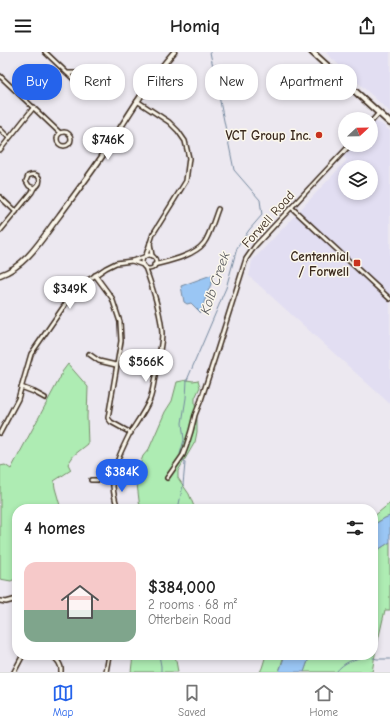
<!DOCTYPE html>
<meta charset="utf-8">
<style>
body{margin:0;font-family:"Comic Neue",sans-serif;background:#f6f6f6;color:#222;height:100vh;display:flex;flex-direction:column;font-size:15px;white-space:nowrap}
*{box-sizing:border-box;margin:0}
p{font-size:13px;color:#767676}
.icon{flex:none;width:22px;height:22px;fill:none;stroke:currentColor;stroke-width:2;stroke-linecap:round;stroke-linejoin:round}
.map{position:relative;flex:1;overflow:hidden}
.details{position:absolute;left:12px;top:452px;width:366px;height:156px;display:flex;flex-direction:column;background:#fff;border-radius:16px;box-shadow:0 2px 6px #0003}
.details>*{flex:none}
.hud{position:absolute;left:12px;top:12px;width:366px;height:36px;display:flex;gap:8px}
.needle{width:26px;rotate:68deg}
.buttons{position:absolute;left:338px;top:60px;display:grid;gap:8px}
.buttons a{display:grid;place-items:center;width:40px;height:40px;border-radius:50%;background:#fff;box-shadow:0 2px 6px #0003;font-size:20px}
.price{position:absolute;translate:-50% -34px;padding:0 9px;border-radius:14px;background:#fff;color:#222;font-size:13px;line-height:26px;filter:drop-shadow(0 1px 2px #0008)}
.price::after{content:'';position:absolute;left:50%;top:24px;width:12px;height:9px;margin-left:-6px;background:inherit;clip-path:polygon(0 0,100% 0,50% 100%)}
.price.selected{background:#2563eb;color:#fff}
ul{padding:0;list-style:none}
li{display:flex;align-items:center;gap:12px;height:100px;padding:0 12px}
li+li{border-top:1px solid #e0e0e0}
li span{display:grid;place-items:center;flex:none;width:112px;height:80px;border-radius:12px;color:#555}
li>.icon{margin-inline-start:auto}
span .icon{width:48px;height:48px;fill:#fffc;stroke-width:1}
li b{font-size:17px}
h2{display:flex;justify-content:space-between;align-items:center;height:48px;padding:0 12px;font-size:17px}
.pill{padding:0 14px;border-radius:16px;background:#fff;box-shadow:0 2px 6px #0003;font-size:14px;line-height:36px}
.pill.selected{background:#2563eb;color:#fff}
header{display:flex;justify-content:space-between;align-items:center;height:52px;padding:0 12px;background:#fff;font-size:18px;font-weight:600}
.menu{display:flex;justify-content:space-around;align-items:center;height:56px;border-top:1px solid #e0e0e0;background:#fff;font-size:11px;color:#767676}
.menu a{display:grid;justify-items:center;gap:2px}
.menu .selected{color:#2563eb}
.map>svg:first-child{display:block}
</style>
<header><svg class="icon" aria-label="menu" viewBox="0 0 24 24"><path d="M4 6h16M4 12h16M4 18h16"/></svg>Homiq<svg class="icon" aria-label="share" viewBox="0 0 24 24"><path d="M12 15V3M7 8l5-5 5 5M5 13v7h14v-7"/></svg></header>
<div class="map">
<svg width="390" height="620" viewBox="0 0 390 620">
<rect width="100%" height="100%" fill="#ece8f0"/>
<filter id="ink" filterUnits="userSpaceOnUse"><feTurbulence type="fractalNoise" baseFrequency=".025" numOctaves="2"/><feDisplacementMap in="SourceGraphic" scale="8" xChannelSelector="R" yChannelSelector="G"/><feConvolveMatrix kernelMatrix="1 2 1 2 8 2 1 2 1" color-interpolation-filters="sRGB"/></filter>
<g filter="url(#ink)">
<g fill="#e2def2" fill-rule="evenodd">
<path d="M325 0H390V60Z"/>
<path d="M374 70 380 71 390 79V352L249 224 252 209 347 108 342 104 353 93H371V73ZM345 115H371V141H345Z"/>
</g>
<g fill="#aeecb3" stroke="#748b68">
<path d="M68 312 88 335 87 365 88 392 74 403 68 412 71 418 54 429 55 436 61 457H17V526L11 529 0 527V414L5 413 11 417 60 326 62 320Z"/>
<path d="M187 328 193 329 198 328 200 335 195 346V352L197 368V380L195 390 178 419V426L189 442 195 457H144L140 452V457L136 423 143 404 149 397 165 360 172 349 177 330Z"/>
<path d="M390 451V464L385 466 373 473V465Z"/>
<path d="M390 490V558H385L376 597 372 620H304L310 603H373V501Z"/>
<path d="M133 603H175L178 620H131Z"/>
<path d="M266 603H284L279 620H260L262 616Z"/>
</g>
<g fill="#9ac6f4" stroke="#74889e">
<path d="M214 222C211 235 204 247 201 261L191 251 187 252 184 250 181 234Z"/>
<path d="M390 464V490L373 501V473L385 466Z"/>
<path d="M285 603H310L304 620H279Z"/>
</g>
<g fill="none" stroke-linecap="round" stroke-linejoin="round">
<g stroke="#74889e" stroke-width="1">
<path d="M178 457 183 433 185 411 180 402 184 388 182 371 186 346 187 328 219 253 222 245 226 236 237 196 249 178 262 163 260 148 234 118 210 0"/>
<path d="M159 603 161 614V620"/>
<path d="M373 606 377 607H390"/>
<path d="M336 620C345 609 353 608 366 604H368"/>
</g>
<defs>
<g id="minor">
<path d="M45 0 86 39H89L95 36 98 32 97 25 91 21H67"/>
<path d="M0 24 60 81"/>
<path d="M137 49 169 70 178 79 185 89 189 106 186 129 153 182 146 203"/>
<path d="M371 70 379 61"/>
<path d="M0 77 9 86"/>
<circle cx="64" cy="87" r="7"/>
<path d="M0 98 34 55"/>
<path d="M0 145 16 160"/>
<path d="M292 156 390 247"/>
<path d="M0 179 32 140 34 136C45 131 39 118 28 124L26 129 29 134 34 136"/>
<path d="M150 191 152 204"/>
<circle cx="149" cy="210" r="7"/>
<path d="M132 209 143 213"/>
<path d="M154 213C169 209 194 204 204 191 210 183 214 167 218 157"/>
<path d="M95 223 112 246 120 270 121 289 108 366 111 370 131 381"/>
<path d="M89 302 99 309 116 313"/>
<path d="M21 335 34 340 45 346"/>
<path d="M0 381 18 347 31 302 73 241 84 231 106 216 116 211 132 209 144 205"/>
<path d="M167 426 183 403 186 395 191 379 195 363 201 348 215 305 246 207 255 194 350 93"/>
<path d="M91 428H113"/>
<path d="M118 457C115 448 112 437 113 427 115 411 123 395 130 381 137 370 145 359 150 347 153 339 154 328 156 320 158 307 162 293 162 281 161 261 152 234 145 215"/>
<path d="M0 549 6 550 17 547"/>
<path d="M51 603C57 608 62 612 61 620"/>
<path d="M14 620 23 603"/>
<path d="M106 620 109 603"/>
</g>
<path id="secondary" d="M0 223C27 214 43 185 59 164 75 142 92 120 107 97 128 64 148 30 174 0"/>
<path id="primary" d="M312 0 390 71"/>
</defs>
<use href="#minor" stroke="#3b2a1e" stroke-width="6"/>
<use href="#secondary" stroke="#3b2a1e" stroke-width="7"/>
<use href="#primary" stroke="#3b2a1e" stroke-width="8"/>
<use href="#minor" stroke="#fbf7ec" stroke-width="3"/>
<use href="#secondary" stroke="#fbf7ec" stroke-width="4"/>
<use href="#primary" stroke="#fbf7ec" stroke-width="4.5"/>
</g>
</g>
<g fill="#c8321e" stroke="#fbf7ec" stroke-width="1.5">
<circle cx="319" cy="83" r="4"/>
<rect x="353" y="207" width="8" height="8" rx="2"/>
</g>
<g text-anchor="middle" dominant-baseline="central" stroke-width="3" stroke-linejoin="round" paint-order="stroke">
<g font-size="13" font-weight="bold" fill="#3b2a1e" stroke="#fbf7ec" text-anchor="end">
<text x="311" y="83">VCT Group Inc.</text>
<text x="349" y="204">Centennial<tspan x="349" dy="15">/ Forwell</tspan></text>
</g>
<g font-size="13" fill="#3b2a1e" stroke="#fbf7ec">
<text transform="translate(268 167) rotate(-48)">Forwell Road</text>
</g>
<g font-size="14" font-style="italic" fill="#58595e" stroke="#fbf7ec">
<text transform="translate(215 231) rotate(-71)">Kolb Creek</text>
</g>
</g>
</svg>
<div class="buttons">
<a><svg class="needle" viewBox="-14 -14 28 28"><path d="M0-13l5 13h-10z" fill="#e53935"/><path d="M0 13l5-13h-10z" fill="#767676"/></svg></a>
<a><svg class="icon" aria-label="layers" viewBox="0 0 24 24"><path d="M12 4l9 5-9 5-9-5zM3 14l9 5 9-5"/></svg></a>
</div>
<b class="price" style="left:108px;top:109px">$746K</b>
<b class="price" style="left:70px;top:258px">$349K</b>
<b class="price" style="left:146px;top:331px">$566K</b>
<b class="price selected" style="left:122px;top:441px">$384K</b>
<div class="hud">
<a class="pill selected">Buy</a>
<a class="pill">Rent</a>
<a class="pill">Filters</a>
<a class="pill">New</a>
<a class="pill">Apartment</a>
</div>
<section class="details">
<h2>4 homes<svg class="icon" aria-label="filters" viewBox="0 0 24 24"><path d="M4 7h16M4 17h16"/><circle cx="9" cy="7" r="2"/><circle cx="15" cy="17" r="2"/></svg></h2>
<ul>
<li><span style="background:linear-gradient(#f6c9c9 60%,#7fa58c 0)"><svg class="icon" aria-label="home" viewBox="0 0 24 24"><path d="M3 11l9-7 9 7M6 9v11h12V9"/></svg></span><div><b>$384,000</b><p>2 rooms · 68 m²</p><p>Otterbein Road</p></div></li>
</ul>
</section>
</div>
<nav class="menu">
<a class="selected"><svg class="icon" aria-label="map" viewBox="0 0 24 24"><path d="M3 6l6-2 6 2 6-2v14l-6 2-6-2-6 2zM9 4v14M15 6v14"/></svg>Map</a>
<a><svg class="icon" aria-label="saved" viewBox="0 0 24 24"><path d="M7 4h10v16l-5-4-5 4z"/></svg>Saved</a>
<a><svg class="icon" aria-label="home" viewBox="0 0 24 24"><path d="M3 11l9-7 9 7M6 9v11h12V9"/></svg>Home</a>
</nav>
